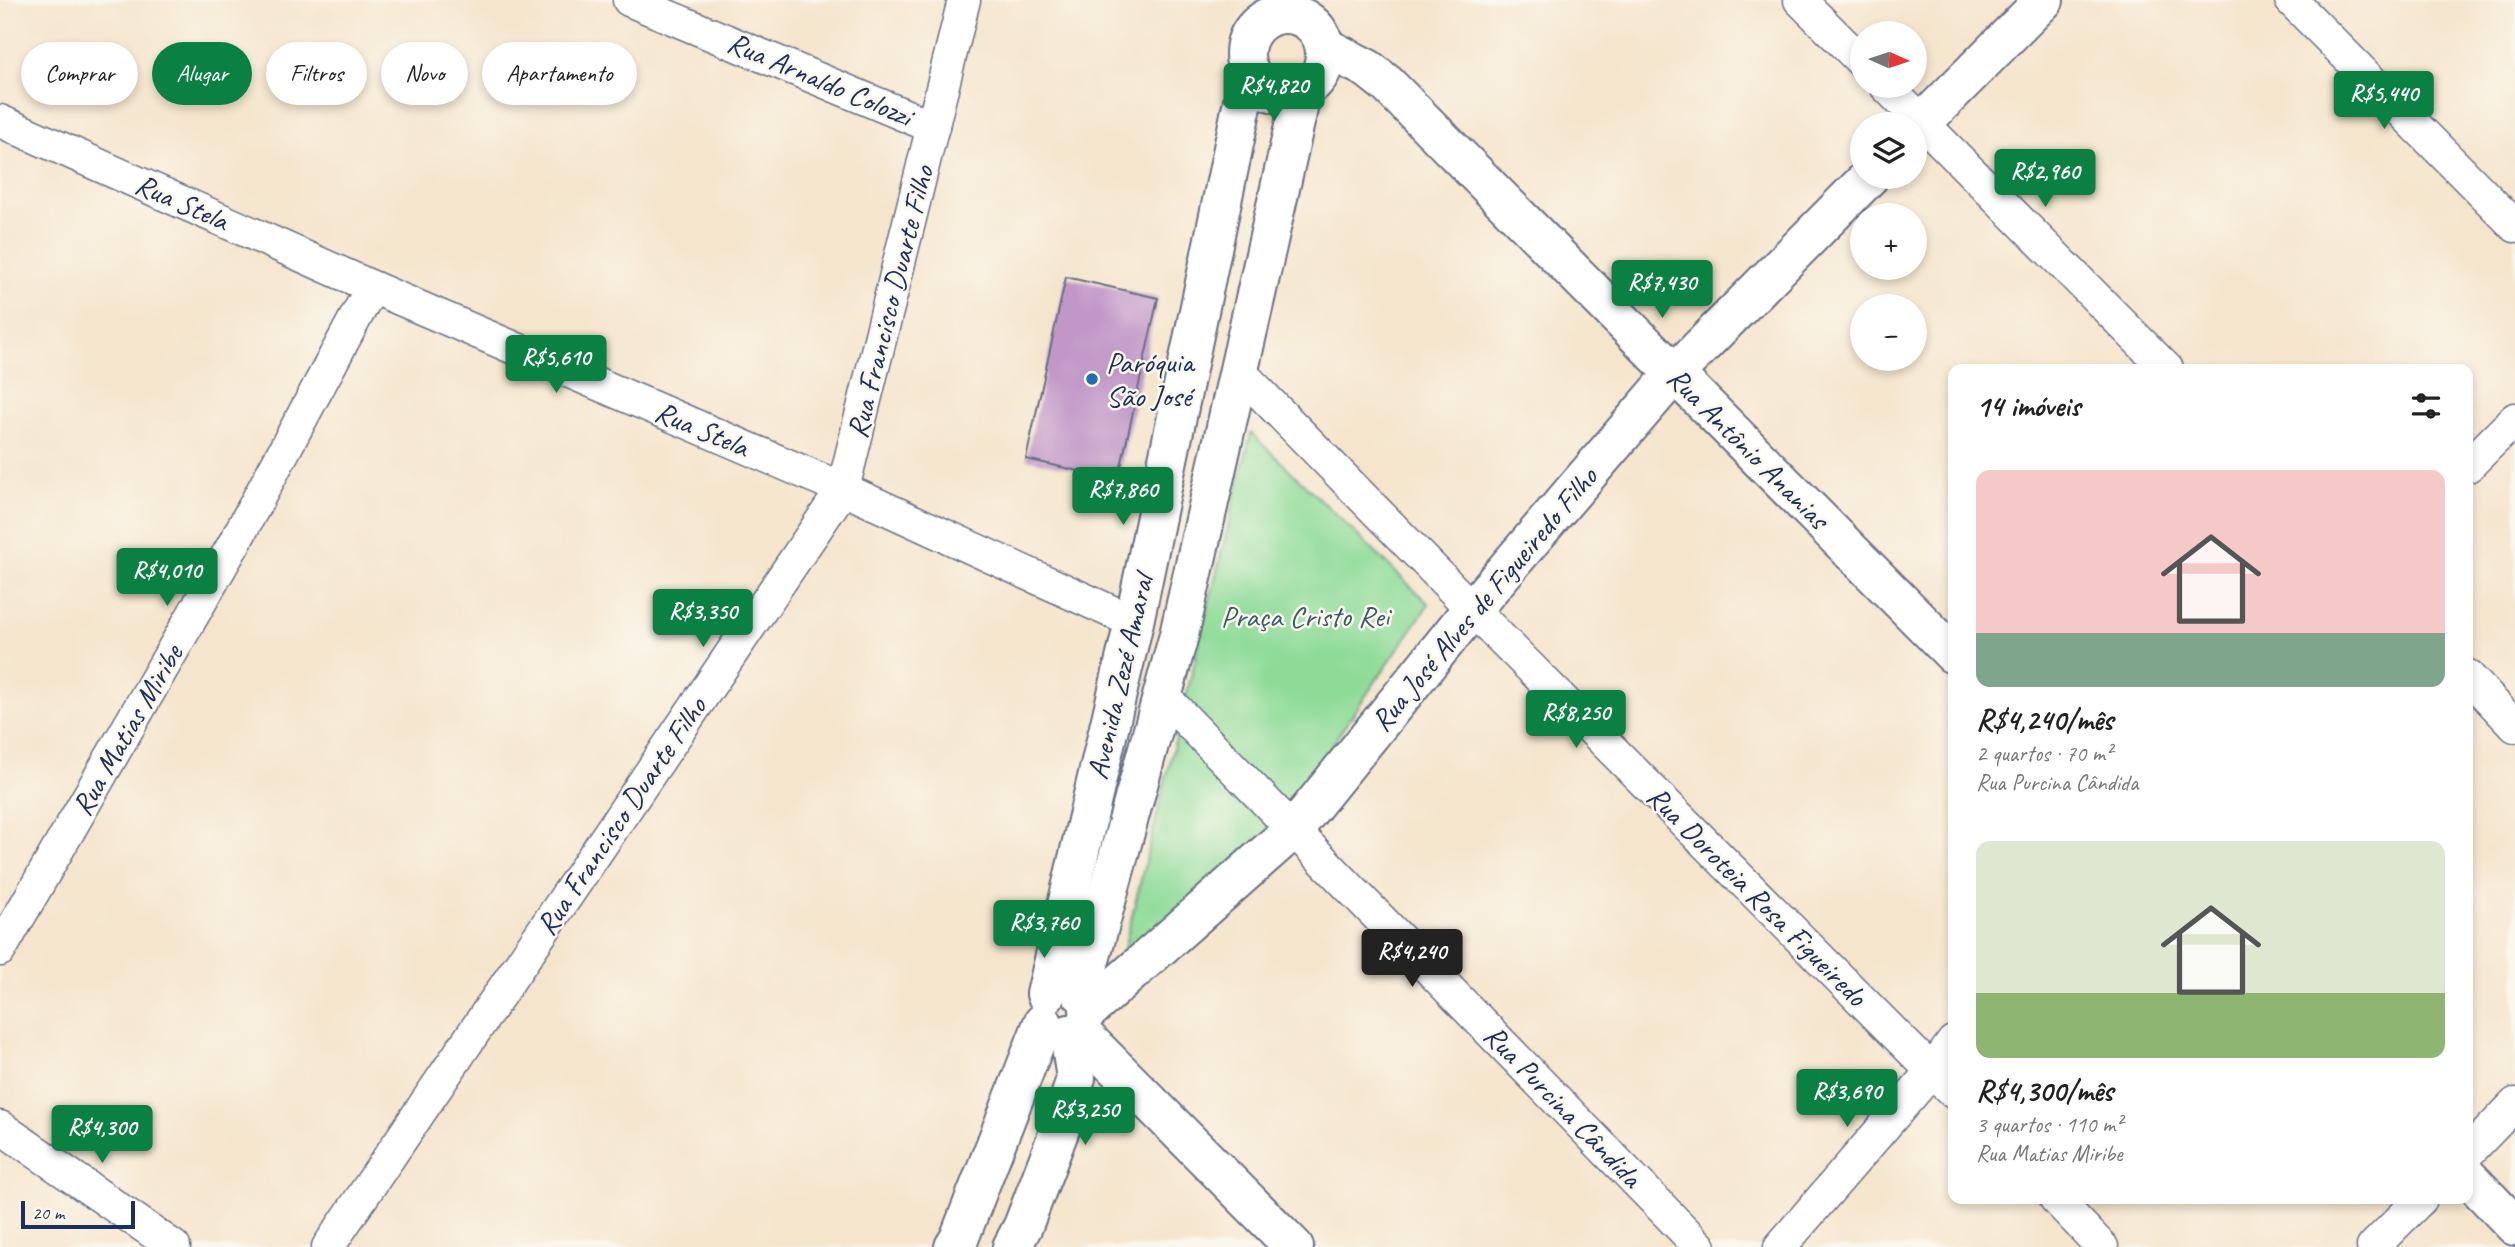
<!DOCTYPE html>
<html lang="pt">
<meta charset="utf-8">
<style>
body{margin:0;font-family:Caveat,sans-serif;background:#f6f6f6;color:#222;height:100vh;display:flex;flex-direction:column;font-size:26px;white-space:nowrap}
*{box-sizing:border-box;margin:0}
p{font-size:23px;color:#767676}
.icon{flex:none;width:38px;height:38px;fill:none;stroke:currentColor;stroke-width:2;stroke-linecap:round;stroke-linejoin:round}
.map{position:relative;flex:1;overflow:hidden}
.sheet{position:absolute;left:1948px;top:364px;width:525px;height:840px;display:flex;flex-direction:column;background:#fff;border-radius:14px;box-shadow:0 4px 10px #0003}
.sheet>*{flex:none}
.top-card{position:absolute;left:21px;top:42px;width:665px;height:63px;display:flex;gap:14px}
.needle{width:46px;rotate:93deg}
.controls{position:absolute;left:1850px;top:21px;display:grid;gap:14px}
.controls a{display:grid;place-items:center;width:77px;height:77px;border-radius:50%;background:#fff;box-shadow:0 4px 10px #0003;font-size:35px}
.scale{position:absolute;left:21px;bottom:18px;width:114px;box-sizing:border-box;padding-left:7px;border:4px solid #1b2f5e;border-top:0;font-size:19px;line-height:24px;white-space:nowrap;color:#1b2f5e;-webkit-text-stroke:5px #fbf7ec;paint-order:stroke}
.price{position:absolute;translate:-50% -60px;padding:0 16px;border-radius:7px;background:#0b8043;color:#fff;font-size:23px;line-height:46px;filter:drop-shadow(0 2px 4px #0008)}
.price::after{content:'';position:absolute;left:50%;top:42px;width:21px;height:16px;margin-left:-10px;background:inherit;clip-path:polygon(0 0,100% 0,50% 100%)}
.price.current{background:#222;color:#fff}
ul{padding:0;list-style:none}
li{display:grid;align-content:center;gap:14px;height:371px;padding:0 28px}
li span{display:grid;place-items:center;height:217px;border-radius:14px;color:#555}
li>.icon{margin-inline-start:auto}
span .icon{width:126px;height:126px;fill:#fffc;stroke-width:1}
li b{font-size:30px}
h2{display:flex;justify-content:space-between;align-items:center;height:84px;padding:0 28px;font-size:30px}
.chip{padding:0 24px;border-radius:32px;background:#fff;box-shadow:0 4px 10px #0003;font-size:24px;line-height:63px}
.chip.current{background:#0b8043;color:#fff}
.map>svg:first-child{display:block}
</style>
<div class="map">
<svg width="2515" height="1247" viewBox="0 0 2515 1247">
<rect width="100%" height="100%" fill="#fbf7ec"/>
<filter id="ink" filterUnits="userSpaceOnUse"><feTurbulence type="fractalNoise" baseFrequency=".0143" numOctaves="2"/><feDisplacementMap in="SourceGraphic" scale="14" xChannelSelector="R" yChannelSelector="G"/><feConvolveMatrix kernelMatrix="1 2 1 2 8 2 1 2 1" color-interpolation-filters="sRGB"/></filter>
<filter id="wash" filterUnits="userSpaceOnUse"><feTurbulence type="fractalNoise" baseFrequency=".00686" numOctaves="4" result="noise"/><feDisplacementMap in="SourceGraphic" scale="28" xChannelSelector="R" yChannelSelector="G"/><feGaussianBlur stdDeviation="1.57" result="paint"/><feColorMatrix in="noise" values="0 0 0 0 0 0 0 0 0 0 0 0 0 0 0 0 0 1.4 0 .05"/><feComposite in="paint" operator="in"/></filter>
<g filter="url(#wash)">
<rect width="100%" height="100%" fill="#f5e5cd"/>
<path fill="#8edb98" stroke="#54857b" stroke-width="2" d="M1251 433 1429 604 1282 817 1118 973Z"/>
<g id="blocks">
<path fill="#c197c8" d="M1066 277 1158 298 1118 480 1026 459Z"/>
</g>
</g>
<g filter="url(#ink)">
<use href="#blocks" fill-opacity="0" stroke="#676f85" stroke-width="2"/>
<g fill="none" stroke-linecap="round" stroke-linejoin="round">
<defs>
<g id="minor">
<path d="M629 0 933 127"/>
<path d="M1800 0 1862 62"/>
<path d="M2291 0 2515 226"/>
<path d="M1886 86 2167 369"/>
<path d="M0 121 372 287 843 489 1134 622"/>
<path d="M1238 370 1472 609 1953 1092"/>
<path d="M2468 466 2515 419"/>
<path d="M2468 676 2515 726"/>
<path d="M1162 695 1700 1247"/>
<path d="M0 950 235 542 372 287"/>
<path d="M0 1127 174 1247"/>
<path d="M2468 1153 2515 1104"/>
<path d="M2056 1199 2102 1247"/>
<path d="M328 1247 843 489 964 0"/>
<path d="M1780 1247 1932 1071 1953 1042"/>
<path d="M2373 1247 2421 1199"/>
</g>
<g id="tertiary">
<path d="M1325 47 1368 69 1387 84 1953 654"/>
<path d="M1914 131 2044 0"/>
<path d="M1089 1010 1294 829 1472 609 1674 374 1869 177"/>
<path d="M1079 1031 1294 1247"/>
<path d="M2468 1177 2515 1226"/>
</g>
<g id="secondary">
<circle cx="1285" cy="54" r="40"/>
<path d="M1081 993 1179 635 1302 91"/>
<path d="M1046 994 1134 622 1249 72"/>
<path d="M954 1247 959 1239 1043 1023"/>
<path d="M1012 1247 1023 1226 1062 1124 1076 1078 1069 1034"/>
</g>
</defs>
<use href="#minor" stroke="#676f85" stroke-width="35"/>
<use href="#tertiary" stroke="#676f85" stroke-width="42"/>
<use href="#secondary" stroke="#676f85" stroke-width="42"/>
<use href="#minor" stroke="#fff" stroke-width="32"/>
<use href="#tertiary" stroke="#fff" stroke-width="38"/>
<use href="#secondary" stroke="#fff" stroke-width="38"/>
</g>
</g>
<circle fill="#1f6fb2" stroke="#fbf7ec" stroke-width="2.5" cx="1092" cy="379" r="7"/>
<g text-anchor="middle" dominant-baseline="central" stroke-width="5" stroke-linejoin="round" paint-order="stroke">
<g font-size="30" fill="#1b2f5e" stroke="#fbf7ec">
<text transform="translate(820 79) rotate(23)">Rua Arnaldo Colozzi</text>
<text transform="translate(182 202) rotate(24)">Rua Stela</text>
<text transform="translate(890 302) rotate(-76)">Rua Francisco Duarte Filho</text>
<text transform="translate(702 429) rotate(23)">Rua Stela</text>
<text transform="translate(1748 448) rotate(45)">Rua Antônio Ananias</text>
<text transform="translate(1484 599) rotate(-50)">Rua José Alves de Figueiredo Filho</text>
<text transform="translate(1120 677) rotate(-77)">Avenida Zezé Amaral</text>
<text transform="translate(127 730) rotate(-60)">Rua Matias Miribe</text>
<text transform="translate(621 816) rotate(-56)">Rua Francisco Duarte Filho</text>
<text transform="translate(1757 896) rotate(45)">Rua Doroteia Rosa Figueiredo</text>
<text transform="translate(1563 1106) rotate(46)">Rua Purcina Cândida</text>
</g>
<g font-size="30" fill="#1b2f5e" stroke="#fbf7ec" text-anchor="start">
<text x="1106" y="362">Paróquia<tspan x="1106" dy="34">São José</tspan></text>
</g>
<g font-size="30" fill="#385a6c" stroke="#fbf7ec">
<text x="1305" y="616">Praça Cristo Rei</text>
</g>
</g>
</svg>
<div class="controls">
<a><svg class="needle" viewBox="-14 -14 28 28"><path d="M0-13l5 13h-10z" fill="#e53935"/><path d="M0 13l5-13h-10z" fill="#767676"/></svg></a>
<a><svg class="icon" aria-label="layers" viewBox="0 0 24 24"><path d="M12 4l9 5-9 5-9-5zM3 14l9 5 9-5"/></svg></a>
<a>+</a>
<a>−</a>
</div>
<div class="scale">20 m</div>
<b class="price" style="left:1274px;top:123px">R$4,820</b>
<b class="price" style="left:2384px;top:131px">R$5,440</b>
<b class="price" style="left:2045px;top:209px">R$2,960</b>
<b class="price" style="left:1662px;top:320px">R$7,430</b>
<b class="price" style="left:556px;top:395px">R$5,610</b>
<b class="price" style="left:1123px;top:527px">R$7,860</b>
<b class="price" style="left:167px;top:608px">R$4,010</b>
<b class="price" style="left:703px;top:649px">R$3,350</b>
<b class="price" style="left:1576px;top:750px">R$8,250</b>
<b class="price" style="left:1044px;top:960px">R$3,760</b>
<b class="price current" style="left:1412px;top:989px">R$4,240</b>
<b class="price" style="left:1847px;top:1129px">R$3,690</b>
<b class="price" style="left:1085px;top:1147px">R$3,250</b>
<b class="price" style="left:102px;top:1165px">R$4,300</b>
<div class="top-card">
<a class="chip">Comprar</a>
<a class="chip current">Alugar</a>
<a class="chip">Filtros</a>
<a class="chip">Novo</a>
<a class="chip">Apartamento</a>
</div>
<section class="sheet">
<h2>14 imóveis<svg class="icon" aria-label="filters" viewBox="0 0 24 24"><path d="M4 7h16M4 17h16"/><circle cx="9" cy="7" r="2"/><circle cx="15" cy="17" r="2"/></svg></h2>
<ul>
<li><span style="background:linear-gradient(#f6c9c9 75%,#7fa58c 0)"><svg class="icon" aria-label="home" viewBox="0 0 24 24"><path d="M3 11l9-7 9 7M6 9v11h12V9"/></svg></span><div><b>R$4,240/mês</b><p>2 quartos · 70 m²</p><p>Rua Purcina Cândida</p></div></li>
<li><span style="background:linear-gradient(#dfe7d0 70%,#8fb573 0)"><svg class="icon" aria-label="home" viewBox="0 0 24 24"><path d="M3 11l9-7 9 7M6 9v11h12V9"/></svg></span><div><b>R$4,300/mês</b><p>3 quartos · 110 m²</p><p>Rua Matias Miribe</p></div></li>
</ul>
</section>
</div>
